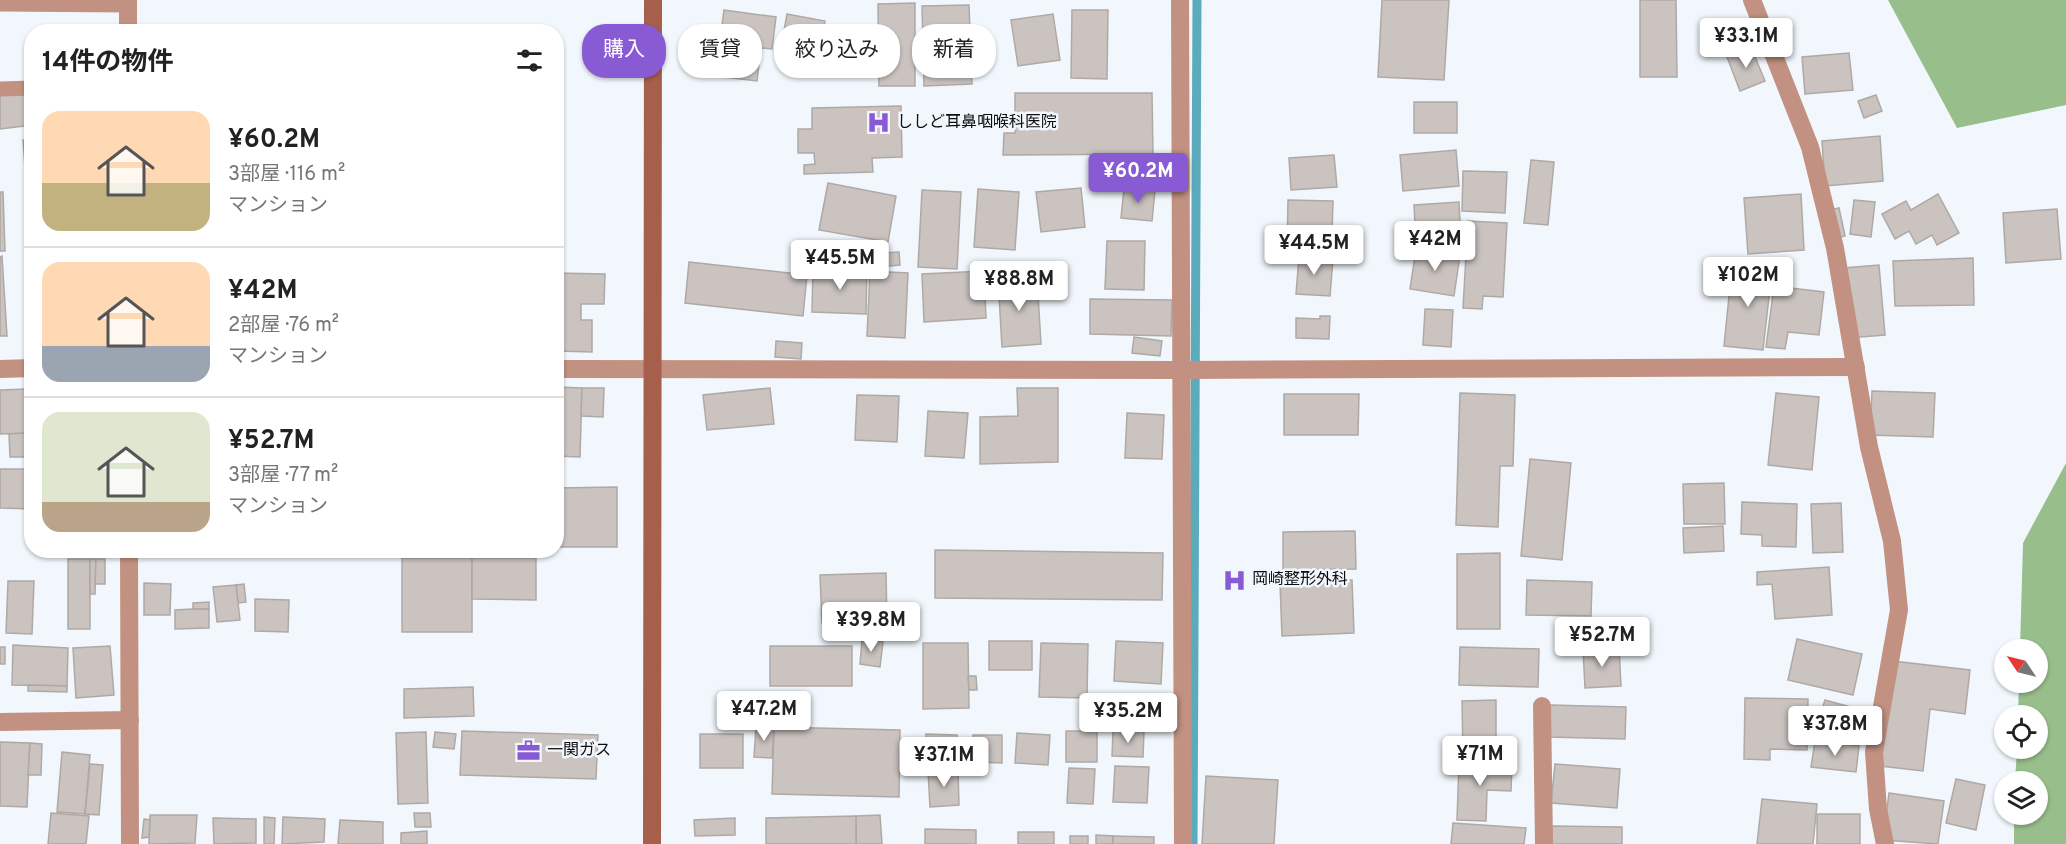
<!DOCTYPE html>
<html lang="ja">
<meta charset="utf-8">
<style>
body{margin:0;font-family:Overpass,"Noto Sans JP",sans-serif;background:#f2f2f2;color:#222;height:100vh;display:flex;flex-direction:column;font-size:22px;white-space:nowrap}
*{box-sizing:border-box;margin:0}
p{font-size:20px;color:#767676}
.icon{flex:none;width:33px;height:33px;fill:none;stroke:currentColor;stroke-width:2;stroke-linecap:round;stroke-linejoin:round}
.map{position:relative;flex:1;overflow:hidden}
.panel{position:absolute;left:24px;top:24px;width:540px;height:534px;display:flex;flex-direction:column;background:#fff;border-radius:24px;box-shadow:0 2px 4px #0004}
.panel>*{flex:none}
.top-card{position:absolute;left:582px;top:24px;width:570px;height:54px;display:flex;gap:12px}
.needle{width:39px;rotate:305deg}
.fabs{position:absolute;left:1994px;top:639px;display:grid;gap:12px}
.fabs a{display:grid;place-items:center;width:54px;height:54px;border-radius:50%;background:#fff;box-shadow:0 2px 4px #0004;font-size:30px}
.price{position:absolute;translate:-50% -51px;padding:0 14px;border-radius:6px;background:#fff;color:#222;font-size:20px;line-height:39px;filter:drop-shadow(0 2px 3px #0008)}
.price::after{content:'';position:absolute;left:50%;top:36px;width:18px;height:14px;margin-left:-9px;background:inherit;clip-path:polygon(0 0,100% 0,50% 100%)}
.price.selected{background:#885ad4;color:#fff}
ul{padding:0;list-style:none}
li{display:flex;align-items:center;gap:18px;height:150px;padding:0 18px}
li+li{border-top:2px solid #e0e0e0}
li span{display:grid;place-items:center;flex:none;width:168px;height:120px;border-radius:18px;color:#555}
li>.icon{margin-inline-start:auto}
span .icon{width:72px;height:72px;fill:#fffc;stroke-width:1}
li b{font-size:26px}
h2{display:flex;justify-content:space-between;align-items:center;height:72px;padding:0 18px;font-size:26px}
.pill{padding:0 21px;border-radius:24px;background:#fff;box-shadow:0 2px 4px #0004;font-size:21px;line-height:54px}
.pill.selected{background:#885ad4;color:#fff}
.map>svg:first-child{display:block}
</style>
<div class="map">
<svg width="2066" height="844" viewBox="0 0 2066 844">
<rect width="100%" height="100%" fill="#f1f7fc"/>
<g fill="#97be8b">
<path d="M1888 0H2066V105L1957 128Z"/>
<path d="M2066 463V844H2014V815L2037 814V782L2015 781 2017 749 2037 748V716L2018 715 2019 683 2037 682V650L2020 649 2023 543Z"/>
</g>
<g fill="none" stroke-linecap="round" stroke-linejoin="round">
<path stroke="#5cabbd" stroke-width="9" d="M1193 844 1197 0"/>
</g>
<g fill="#cac3c0" stroke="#afa9a5" stroke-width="1.5">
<path d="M1382 0H1449L1444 80 1378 77Z"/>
<path d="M1640 0H1676L1677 77H1640Z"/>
<path d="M915 3V86H879L878 4Z"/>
<path d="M969 5 972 84 924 86 922 6Z"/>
<path d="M724 10 776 17 772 49 761 48 757 81 715 76Z"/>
<path d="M1072 10H1108L1107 79 1071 78Z"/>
<path d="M787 14 825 21 821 43 783 36Z"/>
<path d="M1053 14 1060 60 1018 66 1011 20Z"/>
<path d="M1751 47 1765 81 1740 91 1727 57Z"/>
<path d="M1849 53 1853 90 1805 94 1802 57Z"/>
<path d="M31 90 32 125 0 129V94Z"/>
<path d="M1015 93H1152L1153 154 1003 155 1004 133H1015Z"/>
<path d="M1876 95 1882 111 1864 118 1858 101Z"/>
<rect x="1414" y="102" width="43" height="31"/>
<path d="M901 106 902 157 872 158 873 172 804 174V165L815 164 814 153H798V129H812V108Z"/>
<path d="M1880 136 1883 181 1825 186 1822 141Z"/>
<path d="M23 140H32V167H25Z"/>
<path d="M1456 150 1459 186 1403 191 1400 155Z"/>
<path d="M1334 155 1337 187 1291 190 1289 158Z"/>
<path d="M1531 160 1554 162 1548 225 1524 223Z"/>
<path d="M1463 171 1507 172 1505 213 1462 211Z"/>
<path d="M828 183 896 196 888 242 819 230Z"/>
<path d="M1081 188 1085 227 1041 232 1036 192Z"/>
<path d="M1124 188 1155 191 1152 221 1121 218Z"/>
<path d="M978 189 1019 192 1015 250 974 247Z"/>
<path d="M922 190 961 192 957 269 918 267Z"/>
<path d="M0 192H3L5 251H0Z"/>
<path d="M1801 194 1804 250 1748 254 1744 198Z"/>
<path d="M1938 194 1959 233 1937 245 1932 235 1916 244 1909 231 1895 239 1882 214 1906 201 1911 210Z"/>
<path d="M1288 200 1333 201 1332 235H1350L1349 250 1287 248Z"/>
<path d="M1854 200 1875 202 1871 237 1850 234Z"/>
<path d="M1459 202 1461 242 1416 245 1414 205Z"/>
<path d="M1839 208 1845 236 1831 239 1825 211Z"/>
<path d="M2057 209 2061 259 2006 263 2003 213Z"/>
<path d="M1468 221 1507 223 1503 297 1483 296 1482 309 1463 308Z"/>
<path d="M1107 241H1145L1144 290 1105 289Z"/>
<path d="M1416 249 1460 255 1454 296 1410 289Z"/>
<path d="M899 252 900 265 866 268 865 254Z"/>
<path d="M2 256 7 336H0V257Z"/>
<path d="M1299 256 1333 259 1330 296 1296 294Z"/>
<path d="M1973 258 1974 305 1895 306 1893 261Z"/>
<path d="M689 262 807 275 803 316 685 303Z"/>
<path d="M1879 265 1885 335 1848 338 1843 268Z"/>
<path d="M1732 266 1772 270 1763 350 1724 346Z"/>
<path d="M813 269 867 270 866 314 812 312Z"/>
<path d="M870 271 908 273 905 338 867 336Z"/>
<path d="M984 271 986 318 924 322 922 274Z"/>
<path d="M556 273 605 274 604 304H581V320H592V352L556 351Z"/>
<path d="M1037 277 1041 344 1002 347 998 279Z"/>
<path d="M1774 286 1824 292 1819 335 1788 332 1785 349 1766 347Z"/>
<path d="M1090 299 1172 300 1171 336 1090 334Z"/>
<path d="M1425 309 1453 310 1451 347 1423 345Z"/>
<path d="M1320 316H1330L1329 339 1296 338V318L1320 319Z"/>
<path d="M1134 337 1162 341 1160 356 1132 353Z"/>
<path d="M776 341 802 343 801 359 775 357Z"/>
<path d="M556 387 582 388 580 457 556 456Z"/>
<path d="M582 388H604L603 417 581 416Z"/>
<path d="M770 388 774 424 707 430 703 395Z"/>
<path d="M1017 388H1058V462L980 464V417L1018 416Z"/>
<path d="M27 389 28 433 0 434V390Z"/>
<path d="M1872 391 1935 393 1933 437 1870 435Z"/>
<path d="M1460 393 1515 395 1513 466H1500L1498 527 1456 525Z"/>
<path d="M1776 393 1819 397 1812 470 1768 465Z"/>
<path d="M1284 394H1359L1358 435H1284Z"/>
<path d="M857 395 899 396 897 442 855 440Z"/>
<path d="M928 411 968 413 964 458 925 456Z"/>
<path d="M1127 413 1164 415 1162 459 1125 458Z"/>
<path d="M28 433 29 457H10L9 434Z"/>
<path d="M1530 459 1571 463 1562 560 1521 556Z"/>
<path d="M0 469H32V509L0 508Z"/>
<path d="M1724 483 1725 524H1684L1683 484Z"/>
<path d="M617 487V547H556V488Z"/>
<path d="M1742 502 1797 504 1796 547 1762 546V535L1741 534Z"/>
<path d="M1841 503 1843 552 1813 553 1811 504Z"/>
<path d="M1723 526 1724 551 1684 553 1683 528Z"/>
<path d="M1355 531 1356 569 1283 570V532Z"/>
<path d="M935 550 1163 553 1162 600 935 598Z"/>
<path d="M1500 553V629H1457V554Z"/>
<rect x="402" y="558" width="70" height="74"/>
<path d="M472 558H536V600L472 599Z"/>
<rect x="68" y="559" width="22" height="70"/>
<path d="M90 559H96L95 594H90Z"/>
<path d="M96 559H105V584H95Z"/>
<path d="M1829 567 1832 615 1775 619 1772 584 1757 585V572Z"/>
<path d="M886 573 887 622 822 623 820 575Z"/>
<path d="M1352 580 1354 633 1282 636 1280 583Z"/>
<path d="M1527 580 1592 582 1591 616 1526 615Z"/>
<path d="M8 581H34L32 634 6 633Z"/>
<path d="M144 583 171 584 170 615H144Z"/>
<path d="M244 584 246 602 238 603 236 585Z"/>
<path d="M236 585 240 620 217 622 213 587Z"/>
<path d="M255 599 289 600 288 632 255 631Z"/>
<path d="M209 602V609H193V603Z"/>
<path d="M193 609H209V628L175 629V610Z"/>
<path d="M1797 639 1862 654 1853 695 1788 680Z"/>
<path d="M862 640 883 642 880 667 860 664Z"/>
<rect x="989" y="641" width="43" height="29"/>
<path d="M1116 641 1163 643 1161 684 1114 681Z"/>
<path d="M923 643H968L969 708 923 709Z"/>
<path d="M1041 643 1088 644 1087 698 1039 697Z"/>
<path d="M13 645 68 648 67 686 12 685Z"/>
<path d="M110 646 114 695 76 698 73 648Z"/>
<rect x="770" y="646" width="82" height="40"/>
<rect x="0" y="647" width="5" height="17"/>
<path d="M1460 647 1539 649 1538 687 1459 685Z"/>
<path d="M1619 647 1621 686 1585 688 1583 649Z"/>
<path d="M1893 661 1970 670 1965 714 1930 709 1923 771 1880 766Z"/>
<path d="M968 676H976L977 690H969Z"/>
<path d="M28 685 67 686V692L28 691Z"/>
<path d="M473 687 474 716 404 718V689Z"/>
<path d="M1745 698 1808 699 1807 750 1770 749V760L1744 759Z"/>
<path d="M1496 700V756H1463L1462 701Z"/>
<path d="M1825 700 1858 709 1852 733 1818 723Z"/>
<path d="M1550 705 1626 707 1625 739 1549 737Z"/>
<path d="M756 727 774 728 772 758 754 757Z"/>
<path d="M774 727 900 730 899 797 772 794Z"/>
<path d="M1113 730 1144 732 1143 757 1112 756Z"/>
<path d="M462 731 598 735 596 779 460 775Z"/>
<rect x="1066" y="731" width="31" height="31"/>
<path d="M426 732 428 803 398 804 396 733Z"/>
<path d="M435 732 456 734 454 749 433 747Z"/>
<path d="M1017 733 1050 735 1048 765 1015 763Z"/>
<rect x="700" y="734" width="43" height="34"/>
<path d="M926 734 957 735 956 766 925 765Z"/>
<path d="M973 735H1002V763L973 762Z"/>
<path d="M1815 741 1859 746 1856 772 1811 767Z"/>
<path d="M0 742 30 743 27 807 0 806Z"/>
<path d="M30 743 42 744 41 775H28Z"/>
<path d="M62 752 90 755 85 814 57 812Z"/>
<path d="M1459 762 1512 764 1511 791 1487 790 1486 821 1457 820Z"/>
<path d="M90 764 103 765 99 815 85 814Z"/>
<path d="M1555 764 1620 769 1617 808 1551 803Z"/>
<path d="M1115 766 1149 767 1147 803 1113 802Z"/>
<path d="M1069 768 1095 769 1093 804 1067 803Z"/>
<path d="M958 769 959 805 930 807 928 771Z"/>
<path d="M1206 776 1278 780 1274 844H1202Z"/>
<path d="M1956 779 1985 785 1976 830 1946 823Z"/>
<path d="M1889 793 1944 801 1938 844 1883 840Z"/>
<path d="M1762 799 1817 804 1813 844H1757Z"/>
<path d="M51 813 89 816 86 844H48Z"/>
<path d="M414 813H430L431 827H415Z"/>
<rect x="1817" y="814" width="43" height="30"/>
<path d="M150 815H197L195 843 149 844Z"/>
<path d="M880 815 882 844H856V816Z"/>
<path d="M856 816V844H766V818Z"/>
<path d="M264 817 275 818 274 844H264Z"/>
<path d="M283 817 325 819 324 842 282 844Z"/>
<path d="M213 818 256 819V843L214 844Z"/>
<path d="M735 818V835L695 836 694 820Z"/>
<path d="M144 819 150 820 149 837 142 838Z"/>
<path d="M340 820 383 822V844H338Z"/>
<path d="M1453 823 1526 828 1524 844H1451Z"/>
<path d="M1552 826 1622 827V844H1552Z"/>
<path d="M925 829 976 830V844H925Z"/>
<path d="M427 831V844H401V833Z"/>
<rect x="1018" y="832" width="36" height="12"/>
<path d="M1096 835 1113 836V844H1096Z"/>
<rect x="1070" y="836" width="18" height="8"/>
<path d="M1113 836 1154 837V844H1113Z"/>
</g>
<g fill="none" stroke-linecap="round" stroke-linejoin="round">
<g stroke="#c29182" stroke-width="15">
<path d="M0 4 128 5"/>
<path d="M0 89 32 88"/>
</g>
<g stroke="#c29182" stroke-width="18">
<path d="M128 0V32"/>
<path d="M1180 0 1183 844"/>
<path d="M1752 0 1810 147 1835 248 1869 447 1892 541 1899 610 1874 752 1878 809 1885 844"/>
<path d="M0 369 32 368"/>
<path d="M556 369 1183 370 1856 367"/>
<path d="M129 550 130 844"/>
<path d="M1542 706 1544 844"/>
<path d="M0 722 130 720"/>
</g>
<path stroke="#a55f4b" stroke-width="18" d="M652 844 653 0"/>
</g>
<defs>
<symbol id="hospital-bare" viewBox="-9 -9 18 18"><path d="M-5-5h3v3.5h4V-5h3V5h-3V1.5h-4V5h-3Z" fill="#885ad4" stroke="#f1f7fc" stroke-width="2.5" paint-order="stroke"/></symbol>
<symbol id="office-bare" viewBox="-9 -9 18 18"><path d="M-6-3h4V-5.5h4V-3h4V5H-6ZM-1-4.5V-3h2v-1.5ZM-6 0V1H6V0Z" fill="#885ad4" stroke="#f1f7fc" stroke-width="2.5" paint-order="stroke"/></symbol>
</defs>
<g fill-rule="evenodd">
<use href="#hospital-bare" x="862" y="106" width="33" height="33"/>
<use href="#hospital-bare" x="1218" y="564" width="33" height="33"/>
<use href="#office-bare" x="512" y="734" width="33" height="33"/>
</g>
<g text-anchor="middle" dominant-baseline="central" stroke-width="5" stroke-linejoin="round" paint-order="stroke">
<g font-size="16" fill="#0c0e0f" stroke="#f1f7fc" text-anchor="start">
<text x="897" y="123">ししど耳鼻咽喉科医院</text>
<text x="1252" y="580">岡崎整形外科</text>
<text x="547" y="751">一関ガス</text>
</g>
</g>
</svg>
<div class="fabs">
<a><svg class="needle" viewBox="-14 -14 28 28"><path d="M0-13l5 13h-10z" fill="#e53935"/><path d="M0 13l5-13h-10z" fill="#767676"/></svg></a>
<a><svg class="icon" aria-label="locate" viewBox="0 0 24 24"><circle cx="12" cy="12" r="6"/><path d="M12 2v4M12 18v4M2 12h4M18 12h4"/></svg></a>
<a><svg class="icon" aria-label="layers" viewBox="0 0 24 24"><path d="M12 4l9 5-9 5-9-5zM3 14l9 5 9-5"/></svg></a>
</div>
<b class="price" style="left:1746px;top:69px">¥33.1M</b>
<b class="price selected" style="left:1138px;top:204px">¥60.2M</b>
<b class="price" style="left:1435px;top:272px">¥42M</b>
<b class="price" style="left:1314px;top:276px">¥44.5M</b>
<b class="price" style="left:840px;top:291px">¥45.5M</b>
<b class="price" style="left:1748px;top:308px">¥102M</b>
<b class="price" style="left:1019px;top:312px">¥88.8M</b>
<b class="price" style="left:871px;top:653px">¥39.8M</b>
<b class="price" style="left:1602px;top:668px">¥52.7M</b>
<b class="price" style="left:764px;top:742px">¥47.2M</b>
<b class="price" style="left:1128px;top:744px">¥35.2M</b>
<b class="price" style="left:1835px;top:757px">¥37.8M</b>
<b class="price" style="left:1480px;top:787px">¥71M</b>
<b class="price" style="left:944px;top:788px">¥37.1M</b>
<div class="top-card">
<a class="pill selected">購入</a>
<a class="pill">賃貸</a>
<a class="pill">絞り込み</a>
<a class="pill">新着</a>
</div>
<section class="panel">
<h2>14件の物件<svg class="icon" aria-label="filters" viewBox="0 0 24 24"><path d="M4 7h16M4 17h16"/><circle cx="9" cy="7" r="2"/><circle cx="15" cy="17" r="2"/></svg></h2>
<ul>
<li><span style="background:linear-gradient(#ffd9b3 60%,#c2b280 0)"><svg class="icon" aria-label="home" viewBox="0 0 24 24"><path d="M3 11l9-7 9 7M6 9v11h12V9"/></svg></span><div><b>¥60.2M</b><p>3部屋 · 116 m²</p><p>マンション</p></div></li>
<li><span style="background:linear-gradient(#ffd9b3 70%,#9aa5b1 0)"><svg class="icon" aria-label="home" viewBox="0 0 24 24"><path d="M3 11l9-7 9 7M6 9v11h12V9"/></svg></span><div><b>¥42M</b><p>2部屋 · 76 m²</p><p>マンション</p></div></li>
<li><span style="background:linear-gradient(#dfe7d0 75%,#b9a48a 0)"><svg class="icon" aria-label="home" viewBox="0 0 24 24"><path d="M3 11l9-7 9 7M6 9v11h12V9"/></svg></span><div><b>¥52.7M</b><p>3部屋 · 77 m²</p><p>マンション</p></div></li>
</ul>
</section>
</div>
